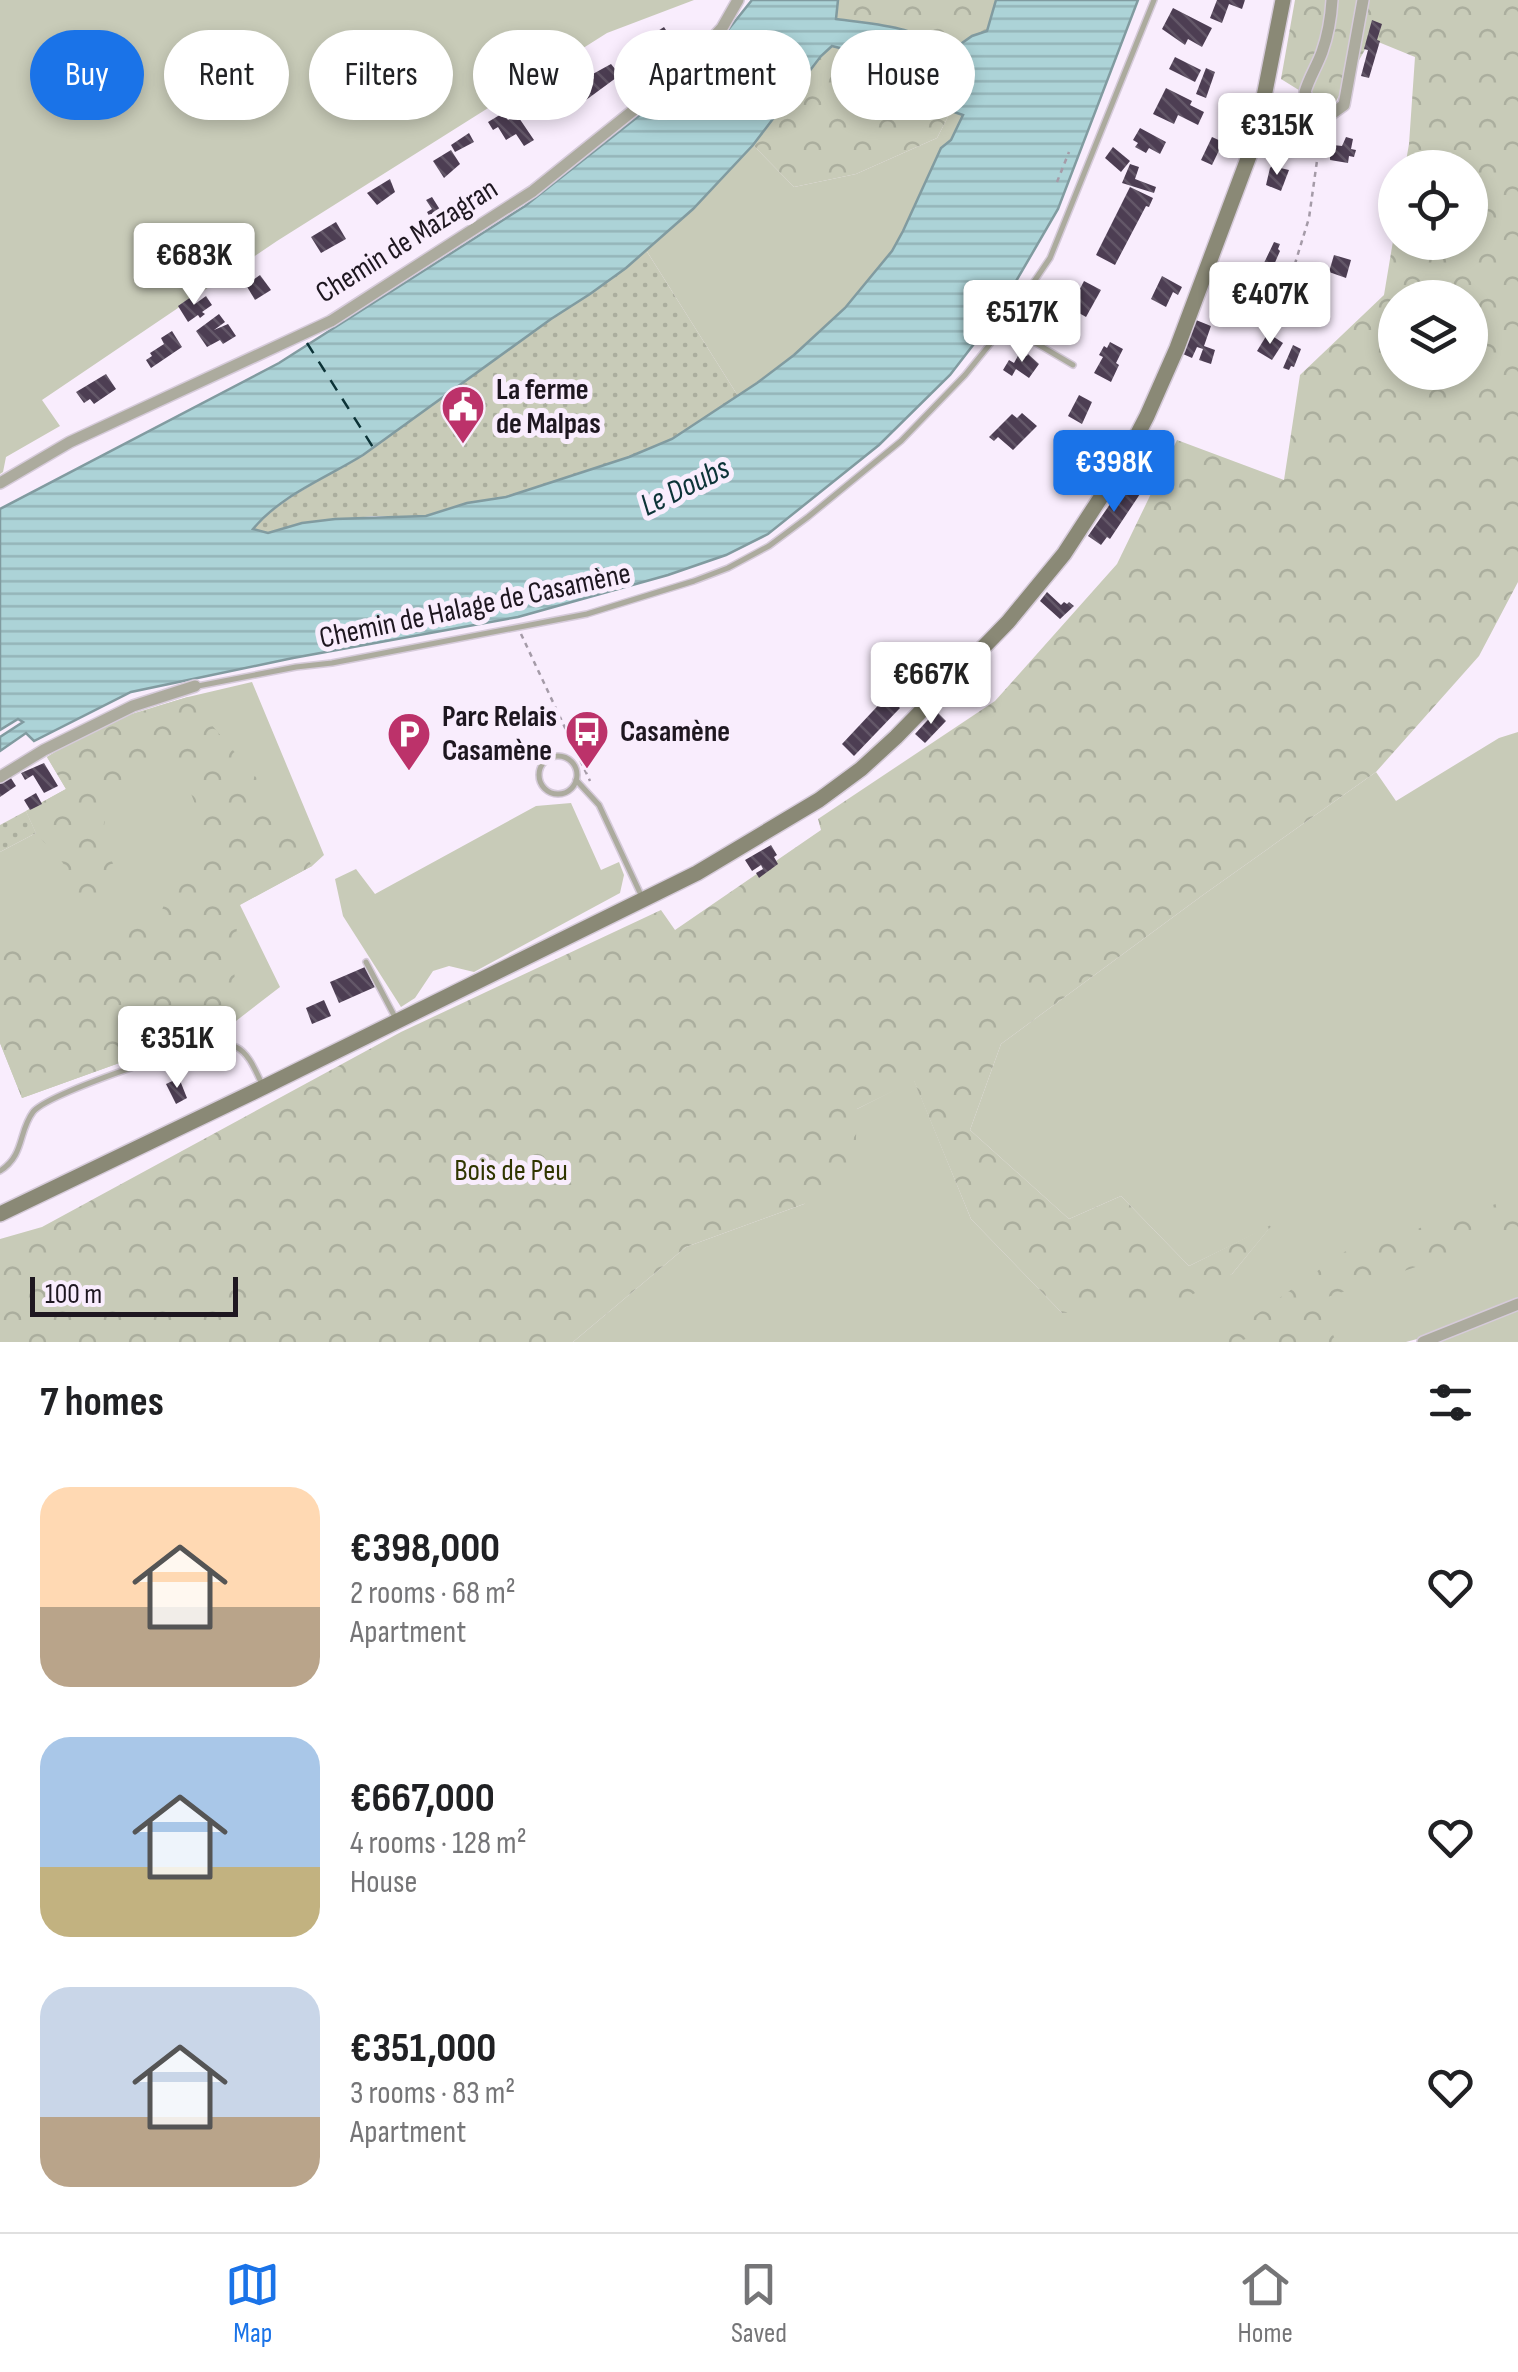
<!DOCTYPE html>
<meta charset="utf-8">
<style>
body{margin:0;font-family:"Sofia Sans Condensed",sans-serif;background:#f6f6f6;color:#202124;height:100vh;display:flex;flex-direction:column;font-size:38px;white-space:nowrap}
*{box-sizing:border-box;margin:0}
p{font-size:32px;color:#757577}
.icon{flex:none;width:55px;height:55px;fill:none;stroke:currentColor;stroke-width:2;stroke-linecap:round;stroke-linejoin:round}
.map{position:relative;height:1342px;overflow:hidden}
.details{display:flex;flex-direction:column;background:#fff;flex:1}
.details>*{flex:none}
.guide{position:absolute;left:30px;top:30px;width:1000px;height:90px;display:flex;gap:20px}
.tools{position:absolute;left:1378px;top:150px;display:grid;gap:20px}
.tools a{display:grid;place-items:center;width:110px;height:110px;border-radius:50%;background:#fff;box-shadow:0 5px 15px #0003;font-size:50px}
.scale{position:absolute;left:30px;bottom:25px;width:208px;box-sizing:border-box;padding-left:10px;border:5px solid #1e1720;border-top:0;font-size:28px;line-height:35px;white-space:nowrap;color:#1e1720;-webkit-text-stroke:8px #f9edfd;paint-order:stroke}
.price{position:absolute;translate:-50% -85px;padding:0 22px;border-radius:10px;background:#fff;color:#222;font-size:32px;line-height:65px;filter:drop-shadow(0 2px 5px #0008)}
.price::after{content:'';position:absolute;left:50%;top:60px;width:30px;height:22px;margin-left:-15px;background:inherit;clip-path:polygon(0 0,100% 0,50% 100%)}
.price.current{background:#1a73e8;color:#fff}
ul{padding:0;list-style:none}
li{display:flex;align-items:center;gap:30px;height:250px;padding:0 40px}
li span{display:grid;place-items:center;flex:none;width:280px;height:200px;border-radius:30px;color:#555}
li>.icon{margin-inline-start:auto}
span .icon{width:120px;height:120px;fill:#fffc;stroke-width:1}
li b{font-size:42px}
h2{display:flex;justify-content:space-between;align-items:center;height:120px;padding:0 40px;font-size:42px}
.pill{padding:0 35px;border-radius:45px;background:#fff;box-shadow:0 5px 15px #0003;font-size:35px;line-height:90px}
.pill.current{background:#1a73e8;color:#fff}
.menu{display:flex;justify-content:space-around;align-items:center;height:140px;border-top:2px solid #e0e0e0;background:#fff;font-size:28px;color:#757577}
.menu a{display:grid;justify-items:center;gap:5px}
.menu .current{color:#1a73e8}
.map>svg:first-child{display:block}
</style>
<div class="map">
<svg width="1518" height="1342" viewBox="0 0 1518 1342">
<defs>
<pattern id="forest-crowns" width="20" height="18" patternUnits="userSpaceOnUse" patternTransform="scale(2.5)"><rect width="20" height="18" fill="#c8cbb8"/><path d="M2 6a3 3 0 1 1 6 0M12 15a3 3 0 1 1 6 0" fill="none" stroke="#abae9e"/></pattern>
<pattern id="garden-dots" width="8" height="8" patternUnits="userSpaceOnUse" patternTransform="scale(2.5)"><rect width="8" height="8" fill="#c8cbb8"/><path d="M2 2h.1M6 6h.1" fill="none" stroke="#abae9e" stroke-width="1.8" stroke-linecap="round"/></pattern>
<pattern id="water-rules" width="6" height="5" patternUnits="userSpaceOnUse" patternTransform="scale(2.5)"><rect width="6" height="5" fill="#acd3d7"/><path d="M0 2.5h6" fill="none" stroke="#94b4b8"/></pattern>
<pattern id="building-back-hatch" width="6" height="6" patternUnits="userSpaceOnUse" patternTransform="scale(2.5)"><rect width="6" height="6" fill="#4d3e53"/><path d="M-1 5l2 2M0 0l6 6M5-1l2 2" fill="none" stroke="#635768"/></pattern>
</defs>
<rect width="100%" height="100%" fill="#f9edfd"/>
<g fill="#c8cbb8">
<path d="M0 0H694L607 33 277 241 42 400 60 426 6 457 3 472 0 474Z"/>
<path d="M951 111 964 115 951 140 941 148 903 231 892 251 845 308 794 355 738 396 646 250 693 209 753 145 794 187 856 174 937 138Z"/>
<path d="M252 682 324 855 312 866 240 905 280 987 236 1021 22 1098 0 1043V852L36 833 26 811 66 789 47 757 128 715 188 697Z"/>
<path d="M1518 732V1299L1428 1336 1406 1342H573L686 1247 804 1204 857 1109 914 1080 971 1219 1062 1313 1232 1274 1271 1226 1189 1266 1121 1196 1069 1219 970 1130 1001 1044 1203 895 1376 772 1396 801 1499 738Z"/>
<path d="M571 803 601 870 619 862 624 875 620 893 474 972 449 966 433 971 415 998 401 1007 343 916 335 879 356 869 375 894 536 806Z"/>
<path d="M1518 1309V1342H1438Z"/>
</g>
<g fill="url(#forest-crowns)" fill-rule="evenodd">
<path d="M838 0H996L987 31 972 36 948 54C915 24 878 25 836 19Z"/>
<path d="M1295 0H1518V582L1479 656 1376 772 1203 895 1001 1044 970 1130 1069 1219 1121 1196 1189 1266 1273 1224 1232 1274 1168 1307 1062 1313 971 1219 914 1081 857 1109 855 1167 804 1204 686 1247 573 1342H0V1239L42 1227 401 1032 661 910 675 930 821 830 818 819 995 701 1117 564 1177 440 1284 480 1300 375 1384 295 1395 229V242H1470V168L1405 167 1409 144 1415 57 1371 39 1331 110 1281 79ZM1395 298H1470V372H1395Z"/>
<path d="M833 46 875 57 912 79 946 94 951 111 937 138 856 174 794 187 753 145 821 56Z"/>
<path d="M188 697 265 788 312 866 239 905 234 959 236 1021 22 1098 0 1043V927L40 958 159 917 181 863 209 840 183 773 173 757 149 755 108 796 102 841 121 880 112 899 83 900 71 883 63 863 36 833 26 811 66 789 47 757C90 728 138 712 188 697Z"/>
<path d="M1518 1197V1232L1319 1300 1336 1342H1262L1259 1335 1236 1342H1218L1344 1252Z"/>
</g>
<g fill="url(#garden-dots)">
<path d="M646 250 738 396 672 439 629 457 506 497 467 503 426 516H374L302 523 268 533 252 529C284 496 325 479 363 455L551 319 590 294Z"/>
<path d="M26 811 36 833 0 852V825Z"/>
</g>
<path fill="url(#water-rules)" stroke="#819ba0" stroke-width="2.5" fill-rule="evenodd" d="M752 0H838L836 19C878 25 915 25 948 53L972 36 987 31 996 0H1138L1058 209 997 314 950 375 879 445 768 534 726 555 668 575 518 617 293 658 131 692 34 741 26 733 0 751V737L23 722 18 719 0 730V509L279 363 525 206 645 111 704 60ZM832 46 875 57 912 79 946 94 951 111 963 115 951 140 941 148 903 231 892 251 845 308 794 355 757 383 672 439 629 457 506 497 467 503 426 516 335 519 302 523 268 533 253 529C281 495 326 478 363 455L551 319 590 294 626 268 693 209 753 145 821 56Z"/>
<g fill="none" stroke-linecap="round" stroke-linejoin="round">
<path stroke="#0c3337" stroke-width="2.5" stroke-dasharray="12 10" stroke-linecap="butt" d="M307 343 376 452"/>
</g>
<g fill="url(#building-back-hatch)">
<path d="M1217 0H1245L1242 9 1229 4 1222 23 1210 18Z"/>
<path d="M1173 8 1212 28 1202 47 1188 39 1185 45 1162 29Z"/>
<path d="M1372 20 1382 24 1377 40 1380 41 1369 78 1361 76 1368 50 1364 49Z"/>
<path d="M664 27 673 41 652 57 654 61 639 68 628 50Z"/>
<path d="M1175 57 1201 70 1195 82 1169 69Z"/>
<path d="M611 64 620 75 586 100 578 90 594 78 591 75Z"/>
<path d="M1206 68 1215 72 1206 98 1196 94Z"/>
<path d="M557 88 568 104 544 119 534 103Z"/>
<path d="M1166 88 1192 101 1190 105 1204 112 1198 125 1178 115 1174 124 1153 114Z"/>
<path d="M1277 111 1287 114 1276 154 1265 151Z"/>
<path d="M503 113 508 120 517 115 534 140 524 146 516 134 506 140 498 127 493 130 488 122Z"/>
<path d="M1140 128 1166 142 1160 154 1149 148 1146 153 1135 147 1138 143 1133 140Z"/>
<path d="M469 133 474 142 455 152 451 145Z"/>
<path d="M1212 137 1223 142 1212 165 1201 160Z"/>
<path d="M1346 137 1353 139 1351 149 1356 150 1354 157 1349 156 1348 163 1330 160V147L1333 145 1342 146Z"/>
<path d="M1113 147 1130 161 1121 172 1105 158Z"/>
<path d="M451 150 460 164 444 178 433 161Z"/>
<path d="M1130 164 1139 167 1135 179 1156 187 1154 193 1122 183Z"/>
<path d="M1272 166 1289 170 1281 191 1266 185 1270 168Z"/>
<path d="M390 179 395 192 377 205 367 193Z"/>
<path d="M1130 187 1153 198 1149 207 1146 206 1115 265 1096 255Z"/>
<path d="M432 197 444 216 433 223 427 212 432 209 426 200Z"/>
<path d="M336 222 346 239 321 253 311 237Z"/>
<path d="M1274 242 1280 244 1278 249 1280 251 1270 274 1265 273 1268 265 1264 263Z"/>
<path d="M1334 255 1351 260 1346 278 1329 272Z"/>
<path d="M260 275 271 290 255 300 246 285Z"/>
<path d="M1162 276 1182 287 1178 295 1173 292 1166 307 1151 299Z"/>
<path d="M1084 281 1101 290 1086 317 1070 308Z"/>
<path d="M206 296 212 305 202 312 205 314 200 318 198 315 188 322 178 306 191 297 195 304Z"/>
<path d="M219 314 225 322 214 330 228 324 236 336 223 344 220 340 207 347 196 331Z"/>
<path d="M1196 320 1211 326 1204 346 1215 350 1211 364 1199 360 1203 349 1197 347 1192 358 1183 354Z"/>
<path d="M172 331 182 347 151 368 146 360 152 356 150 353 164 344 161 338Z"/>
<path d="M1268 333 1283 343 1272 360 1257 351Z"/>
<path d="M1110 342 1123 349 1116 363 1119 365 1111 382 1094 373 1103 357 1099 355 1104 346 1107 348Z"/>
<path d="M1293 345 1301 349 1294 367 1291 366 1289 370 1283 368Z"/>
<path d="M1020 352 1027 356 1028 354 1039 364 1029 378 1016 369 1012 376 1003 370 1009 360 1014 363Z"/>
<path d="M106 374 116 389 94 404 90 399 84 403 76 392Z"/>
<path d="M1079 395 1092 402 1082 424 1068 416Z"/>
<path d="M1022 413 1037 426 1013 450 998 437 994 441 989 437 1012 414 1017 418Z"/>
<path d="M1124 484 1140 494 1110 539 1107 537 1101 545 1088 536Z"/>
<path d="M1047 592 1061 605 1064 602 1067 604 1069 602 1074 606 1060 619 1040 601Z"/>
<path d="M887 696 900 708 854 756 842 744Z"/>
<path d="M936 711 946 721 925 743 915 734Z"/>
<path d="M44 763 58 786 44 793 33 775 25 780 21 773Z"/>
<path d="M9 775 16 786 0 797V781Z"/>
<path d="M36 793 42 804 30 810 24 800Z"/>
<path d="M771 845 777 855 774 857 778 864 759 878 756 873 763 869 761 865 752 871 745 860Z"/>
<path d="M365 967 375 987 339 1003 330 982Z"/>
<path d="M324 1000 331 1016 312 1024 306 1008Z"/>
<path d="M179 1078 187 1098 176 1104 166 1084Z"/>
</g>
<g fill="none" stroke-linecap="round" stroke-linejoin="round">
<defs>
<g id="service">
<path d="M1005 325 1073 365"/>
<path d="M198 686 296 667 332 663 587 614 694 581 728 568 769 546 808 517 901 441 965 375 999 333 1050 258 1154 0"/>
<circle cx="558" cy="775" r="19"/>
<path d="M576 780 599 805 642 897"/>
<path d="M366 962 396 1019"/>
<path d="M0 1171C25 1155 18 1132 33 1112 47 1094 179 1050 206 1045 215 1043 228 1043 236 1047 249 1053 256 1072 262 1084"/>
</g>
<g id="minor">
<path d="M1332 0C1331 17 1328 35 1322 52 1317 66 1309 78 1305 92L1313 111 1330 115 1344 105 1363 0"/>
<path d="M0 483 70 442 331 321 533 191 680 73 722 28 738 0"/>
<path d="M0 777 44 750 133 706 195 686"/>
<path d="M1423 1342 1518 1304"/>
</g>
<path id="secondary" d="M0 1214 264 1087 697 873 819 800 861 769 896 737 1008 622 1064 554 1120 468 1147 416 1177 348 1249 156 1262 107 1283 0"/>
</defs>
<use href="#service" stroke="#d6cbda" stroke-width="8"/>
<use href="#minor" stroke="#d6cbda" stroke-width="14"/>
<use href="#secondary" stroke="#d6cbda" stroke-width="18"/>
<g stroke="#a59ba8" stroke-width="2.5" stroke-dasharray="5 5" stroke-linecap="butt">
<path d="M1057 182 1069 152"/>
<path d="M1286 293 1309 218 1322 125"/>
<path d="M521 634 590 781"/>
</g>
<use href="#service" stroke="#acab9e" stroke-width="5"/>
<use href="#minor" stroke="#acab9e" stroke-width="11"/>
<use href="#secondary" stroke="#8a8976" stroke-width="15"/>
</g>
<defs>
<symbol id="civic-pin" viewBox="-11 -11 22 30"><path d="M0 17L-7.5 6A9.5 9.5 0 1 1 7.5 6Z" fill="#bc326a" stroke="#f9edfd"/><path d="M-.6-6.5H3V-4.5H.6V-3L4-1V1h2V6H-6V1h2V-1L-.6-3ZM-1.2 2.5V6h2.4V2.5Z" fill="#fff"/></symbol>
<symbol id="bus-pin" viewBox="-11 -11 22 30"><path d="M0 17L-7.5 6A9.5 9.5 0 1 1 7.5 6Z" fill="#bc326a" stroke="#f9edfd"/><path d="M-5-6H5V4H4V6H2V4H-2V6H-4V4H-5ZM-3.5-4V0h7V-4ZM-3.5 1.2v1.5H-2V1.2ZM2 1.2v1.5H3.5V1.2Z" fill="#fff"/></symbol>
<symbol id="parking-pin" viewBox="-11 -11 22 30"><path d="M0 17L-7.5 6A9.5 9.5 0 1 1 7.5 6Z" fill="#bc326a" stroke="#f9edfd"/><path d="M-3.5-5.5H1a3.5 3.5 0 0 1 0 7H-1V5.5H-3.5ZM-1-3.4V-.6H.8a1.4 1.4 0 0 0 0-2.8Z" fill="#fff"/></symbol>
</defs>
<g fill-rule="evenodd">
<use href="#civic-pin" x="438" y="382" width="50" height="68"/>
<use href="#bus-pin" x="562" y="707" width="50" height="68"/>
<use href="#parking-pin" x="384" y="709" width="50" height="68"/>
</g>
<g text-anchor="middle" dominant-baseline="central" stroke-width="10" stroke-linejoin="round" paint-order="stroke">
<g font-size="30" fill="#1e1720" stroke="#f9edfd">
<text transform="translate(407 241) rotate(-32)">Chemin de Mazagran</text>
<text transform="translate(475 606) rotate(-12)">Chemin de Halage de Casamène</text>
</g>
<g font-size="30" font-weight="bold" fill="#1e1720" stroke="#f9edfd" text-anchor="start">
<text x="496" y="390">La ferme<tspan x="496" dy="34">de Malpas</tspan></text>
<text x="442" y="717">Parc Relais<tspan x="442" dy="34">Casamène</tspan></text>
<text x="620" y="732">Casamène</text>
</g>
<g font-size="30" fill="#303500" stroke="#f9edfd">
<text x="511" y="1171">Bois de Peu</text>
</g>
<g font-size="32" font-style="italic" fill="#0c3337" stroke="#f9edfd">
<text transform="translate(685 487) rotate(-26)">Le Doubs</text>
</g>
</g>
</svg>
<div class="tools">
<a><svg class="icon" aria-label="locate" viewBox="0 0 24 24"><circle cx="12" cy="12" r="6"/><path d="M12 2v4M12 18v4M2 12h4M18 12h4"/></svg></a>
<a><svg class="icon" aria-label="layers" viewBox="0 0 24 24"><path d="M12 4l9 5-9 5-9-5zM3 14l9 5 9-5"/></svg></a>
</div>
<div class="scale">100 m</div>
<b class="price" style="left:1277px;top:178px">€315K</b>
<b class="price" style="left:194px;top:308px">€683K</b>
<b class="price" style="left:1270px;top:347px">€407K</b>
<b class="price" style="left:1022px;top:365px">€517K</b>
<b class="price current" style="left:1114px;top:515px">€398K</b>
<b class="price" style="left:931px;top:727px">€667K</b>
<b class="price" style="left:177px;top:1091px">€351K</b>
<div class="guide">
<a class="pill current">Buy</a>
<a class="pill">Rent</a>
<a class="pill">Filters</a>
<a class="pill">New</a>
<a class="pill">Apartment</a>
<a class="pill">House</a>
</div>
</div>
<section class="details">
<h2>7 homes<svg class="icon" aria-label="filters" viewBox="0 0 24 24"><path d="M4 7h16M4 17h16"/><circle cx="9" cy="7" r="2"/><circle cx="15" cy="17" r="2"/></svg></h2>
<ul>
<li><span style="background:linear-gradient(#ffd9b3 60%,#b9a48a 0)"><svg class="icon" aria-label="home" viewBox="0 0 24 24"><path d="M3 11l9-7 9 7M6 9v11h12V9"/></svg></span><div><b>€398,000</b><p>2 rooms · 68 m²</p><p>Apartment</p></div><svg class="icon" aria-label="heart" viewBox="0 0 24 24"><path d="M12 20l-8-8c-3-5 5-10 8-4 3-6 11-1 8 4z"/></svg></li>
<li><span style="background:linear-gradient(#a9c7e8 65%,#c2b280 0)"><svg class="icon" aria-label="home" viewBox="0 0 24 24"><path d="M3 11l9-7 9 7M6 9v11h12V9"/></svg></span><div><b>€667,000</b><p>4 rooms · 128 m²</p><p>House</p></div><svg class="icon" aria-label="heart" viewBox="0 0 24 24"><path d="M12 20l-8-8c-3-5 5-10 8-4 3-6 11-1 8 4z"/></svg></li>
<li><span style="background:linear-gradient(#c9d6e8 65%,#b9a48a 0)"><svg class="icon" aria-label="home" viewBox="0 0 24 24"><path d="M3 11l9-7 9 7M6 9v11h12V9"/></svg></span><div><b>€351,000</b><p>3 rooms · 83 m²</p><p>Apartment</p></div><svg class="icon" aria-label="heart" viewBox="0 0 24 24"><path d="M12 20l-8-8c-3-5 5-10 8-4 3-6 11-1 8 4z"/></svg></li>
</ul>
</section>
<nav class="menu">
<a class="current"><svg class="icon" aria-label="map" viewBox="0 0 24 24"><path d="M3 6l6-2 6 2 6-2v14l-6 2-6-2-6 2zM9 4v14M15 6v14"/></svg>Map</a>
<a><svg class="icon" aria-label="saved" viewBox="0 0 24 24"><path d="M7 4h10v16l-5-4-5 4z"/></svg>Saved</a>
<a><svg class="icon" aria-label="home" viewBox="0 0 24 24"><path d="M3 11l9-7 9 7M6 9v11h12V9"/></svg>Home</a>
</nav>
